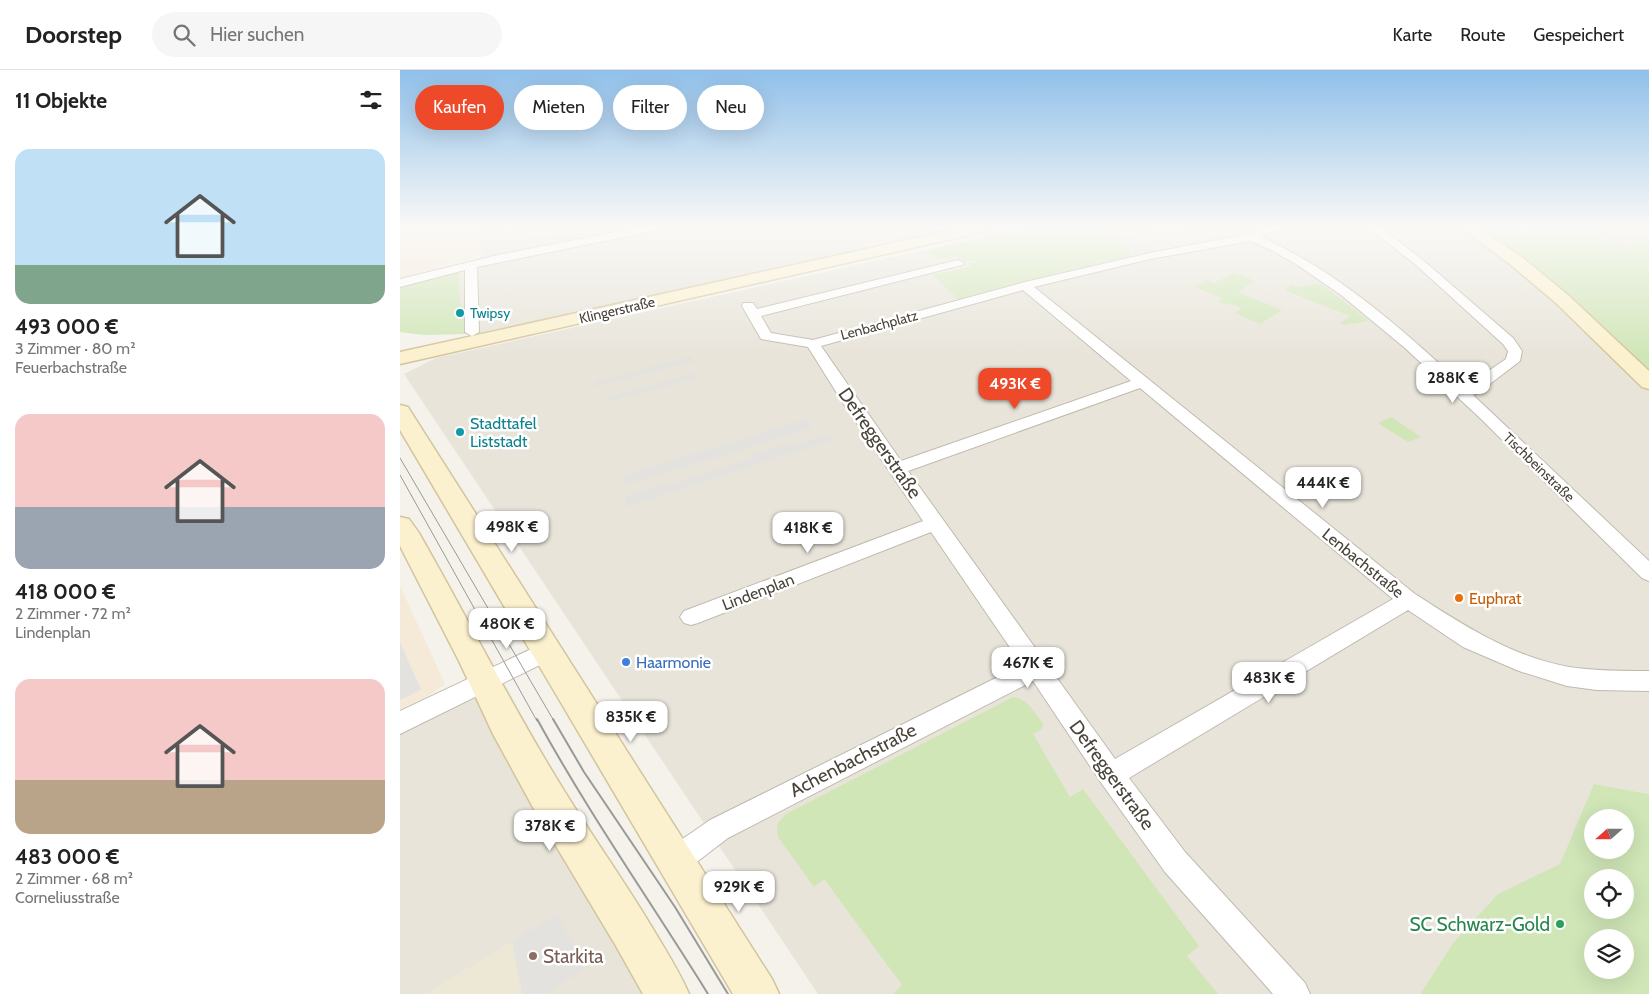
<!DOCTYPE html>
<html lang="de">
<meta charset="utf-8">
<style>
body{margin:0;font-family:Cabin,sans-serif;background:#f6f6f6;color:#222;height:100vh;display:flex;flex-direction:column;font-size:19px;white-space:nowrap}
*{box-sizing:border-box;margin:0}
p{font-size:16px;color:#767676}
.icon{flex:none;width:28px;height:28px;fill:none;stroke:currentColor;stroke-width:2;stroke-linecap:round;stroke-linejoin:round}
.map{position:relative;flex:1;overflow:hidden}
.drawer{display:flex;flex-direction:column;background:#fff;width:400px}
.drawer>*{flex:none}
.top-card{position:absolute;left:15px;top:15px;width:475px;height:45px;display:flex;gap:10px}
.needle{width:32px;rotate:249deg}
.buttons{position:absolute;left:1184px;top:739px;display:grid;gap:10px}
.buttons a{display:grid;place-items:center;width:50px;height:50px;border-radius:50%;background:#fff;box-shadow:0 5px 20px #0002;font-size:25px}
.price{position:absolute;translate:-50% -42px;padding:0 11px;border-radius:10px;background:#fff;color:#222;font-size:16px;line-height:32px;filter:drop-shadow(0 1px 2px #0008)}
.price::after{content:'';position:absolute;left:50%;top:30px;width:15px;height:11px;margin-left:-8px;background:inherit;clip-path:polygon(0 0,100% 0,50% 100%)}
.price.active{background:#ee4928;color:#fff}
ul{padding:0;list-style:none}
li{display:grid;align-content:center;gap:10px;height:265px;padding:0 15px}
li span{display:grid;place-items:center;height:155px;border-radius:15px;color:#555}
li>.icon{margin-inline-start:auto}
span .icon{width:90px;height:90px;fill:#fffc;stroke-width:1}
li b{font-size:21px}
h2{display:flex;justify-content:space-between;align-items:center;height:60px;padding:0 15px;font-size:21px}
.tag{padding:0 18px;border-radius:22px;background:#fff;box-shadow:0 5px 20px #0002;font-size:18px;line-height:45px}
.tag.active{background:#ee4928;color:#fff}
header{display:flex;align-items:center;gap:30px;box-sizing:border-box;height:70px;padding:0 25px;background:#fff;border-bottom:1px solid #e0e0e0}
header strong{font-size:24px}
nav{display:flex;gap:28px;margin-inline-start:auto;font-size:18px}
.search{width:350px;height:45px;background:#f6f6f6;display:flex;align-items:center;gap:12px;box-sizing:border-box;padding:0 18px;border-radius:28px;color:#767676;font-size:19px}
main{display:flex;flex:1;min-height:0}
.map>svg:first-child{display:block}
</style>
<header>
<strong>Doorstep</strong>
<div class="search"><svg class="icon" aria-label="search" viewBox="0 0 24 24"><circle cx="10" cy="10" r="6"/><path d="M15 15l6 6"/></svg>Hier suchen</div>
<nav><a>Karte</a><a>Route</a><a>Gespeichert</a></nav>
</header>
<main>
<section class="drawer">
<h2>11 Objekte<svg class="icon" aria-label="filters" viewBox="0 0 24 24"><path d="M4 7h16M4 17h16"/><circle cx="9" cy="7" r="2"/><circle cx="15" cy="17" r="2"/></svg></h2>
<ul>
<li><span style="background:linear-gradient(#bfe0f5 75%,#7fa58c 0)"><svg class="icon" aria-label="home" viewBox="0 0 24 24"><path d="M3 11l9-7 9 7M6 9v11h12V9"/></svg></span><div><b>493 000 €</b><p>3 Zimmer · 80 m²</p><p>Feuerbachstraße</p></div></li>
<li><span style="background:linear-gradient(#f6c9c9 60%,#9aa5b1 0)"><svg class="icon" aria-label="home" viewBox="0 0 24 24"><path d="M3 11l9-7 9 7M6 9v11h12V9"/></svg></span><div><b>418 000 €</b><p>2 Zimmer · 72 m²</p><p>Lindenplan</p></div></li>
<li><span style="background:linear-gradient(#f6c9c9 65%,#b9a48a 0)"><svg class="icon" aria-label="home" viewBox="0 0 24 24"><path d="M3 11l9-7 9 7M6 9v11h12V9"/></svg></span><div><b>483 000 €</b><p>2 Zimmer · 68 m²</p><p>Corneliusstraße</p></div></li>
</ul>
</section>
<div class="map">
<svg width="1249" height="924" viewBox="0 0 1249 924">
<rect width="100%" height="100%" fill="#f5f2eb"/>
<g fill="#e8e4da">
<path d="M80 157H543L549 162 80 265 67 264 66 238 60 234 59 203 75 199 82 185Z"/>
<path d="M747 157H750L755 162H785L776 157H1067L1249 313V724L1194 714 1192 780 1053 873 1020 924H418L4 304 36 288 520 181 526 180 538 189 558 185 571 195 546 201 560 231 733 187 710 163Z"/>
<path d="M85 613 267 924H0V653Z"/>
</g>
<g fill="#f5e9d8">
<path d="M0 157H80L82 185 0 208Z"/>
<path d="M0 516 45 614 26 628 0 640Z"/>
</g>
<path fill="#ede7d6" d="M158 844 185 899 146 924H25Z"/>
<g fill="#d0e6b7" fill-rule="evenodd">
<path d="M629 157H747L710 163 734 187 610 217 608 216 559 230 533 205 570 196 568 193 580 190 566 192 558 185 538 189 526 180Z"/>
<path d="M1068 157H1249V313Z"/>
<path d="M56 202 59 203 60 234 66 237 67 264 24 265 0 262V216Z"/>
<path d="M834 202 855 211 838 222 882 240 860 254 835 243 842 238 829 233 826 235 819 232 822 230 819 227 794 217 807 210 814 213Z"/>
<path d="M920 213 969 251 943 255 940 253 950 246 884 220 892 215 898 217Z"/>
<path d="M991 347 1021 367 1008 372 978 353Z"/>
<path d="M613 627C628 629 634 642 643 654L642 659 633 664 670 727 683 719 799 876 787 886 818 924H493L502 915 424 809 414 817 378 767 377 754 386 744Z"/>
<path d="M1194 714 1249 724V924H1020L1053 873 1098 824 1160 794ZM1192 748H1225V780H1192ZM1192 808H1225V840H1192ZM1192 868H1225V900H1192Z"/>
</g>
<g fill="#e4e2df">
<path d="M1210 157H1235L1241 158 1232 177 1204 171Z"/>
<path d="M169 161 171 169 119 179 118 171Z"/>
<path d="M731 167 756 182 736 186 718 170Z"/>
<path d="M291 286 294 291 196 317 194 312Z"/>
<path d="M294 303 297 308 208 332 207 327Z"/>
<path d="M407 349 412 358 226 415 224 405Z"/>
<path d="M429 364 432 370 227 437 225 427 268 413 269 415 353 388 352 385 390 372 392 376Z"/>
<path d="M0 572 21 620 0 630Z"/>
<path d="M158 844 185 899 146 924H122L112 871Z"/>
</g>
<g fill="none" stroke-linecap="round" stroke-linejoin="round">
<defs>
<g id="street">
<path d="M241 157H263L258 160 77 197 79 262 72 266 65 262V200L0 217V209L98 185Z"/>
<path d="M869 157H884L861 167C939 202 1003 260 1065 317L1106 289 1108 281 1103 274 1016 195 968 157H980L1024 191 1113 268 1122 281 1120 291 1078 323 1073 325 1249 491V511L1242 508 1080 348 1005 278 941 225 896 194 873 181 851 171 750 189 634 217 1015 524C1063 555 1112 587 1169 597 1196 601 1222 601 1249 601V621L1197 620 1167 616 1119 601 1063 577 1008 540 729 708 785 782 905 913 910 924H873L765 802 702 714 633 611 328 768 285 801 275 805 265 801 261 791 265 781 310 750 622 595 531 462 298 553 291 555 284 553 280 547 284 541 523 451 443 333 408 277 361 269 342 236 343 233H353L357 239 558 190 564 193 562 195 361 246 371 263 413 270 625 212 750 183 849 164ZM623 220 731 311 501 391 421 276ZM740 318 993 529 715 689 508 401Z"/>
<path d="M146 572 154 574 157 581 154 588 0 664V641Z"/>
</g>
<g id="secondary">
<path d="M566 157H594L592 160 587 161 0 294V282Z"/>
<path d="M1060 157H1077L1123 188 1169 226 1249 301V319L1242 317 1156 233 1111 195Z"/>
<path d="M0 335 8 337 11 342 372 909 379 924H333L0 360Z"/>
<path d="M0 447 9 449 19 463C67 547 110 633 160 714 191 765 226 813 256 864 268 884 280 903 289 924H243L216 876 135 741 93 664 59 591 0 476Z"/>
</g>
</defs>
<use href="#street" stroke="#c0baae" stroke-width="2"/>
<use href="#secondary" stroke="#d2c59d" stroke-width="3"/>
<use href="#street" fill="#fff" fill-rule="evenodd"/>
<use href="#secondary" fill="#fcf1ce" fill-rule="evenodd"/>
<g stroke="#999" stroke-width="1">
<path d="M0 388 154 651"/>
<path d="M0 405 137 651"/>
</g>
<g stroke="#999" stroke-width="2">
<path d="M137 649C189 744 251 832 308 924"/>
<path d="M153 649 184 702 275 837 328 924"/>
</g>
</g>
<linearGradient id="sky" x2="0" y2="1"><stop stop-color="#90c0ea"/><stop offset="0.55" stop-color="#faf9f6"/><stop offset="1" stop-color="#faf9f6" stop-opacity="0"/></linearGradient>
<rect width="1249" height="286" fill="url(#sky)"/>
<g fill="#0f9aa8" stroke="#fff" stroke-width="2">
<circle cx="60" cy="243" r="5"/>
<circle cx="60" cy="362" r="5"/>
</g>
<circle fill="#e8710a" stroke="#fff" stroke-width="2" cx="1059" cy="528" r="5"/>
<circle fill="#3f7fe0" stroke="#fff" stroke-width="2" cx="226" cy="592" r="5"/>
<circle fill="#2e9e5b" stroke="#fff" stroke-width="2" cx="1160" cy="854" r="5"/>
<circle fill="#8d6e63" stroke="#fff" stroke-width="2" cx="133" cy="886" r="5"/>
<g text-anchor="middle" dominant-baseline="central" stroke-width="5" stroke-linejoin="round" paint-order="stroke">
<g font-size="14" fill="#494339" stroke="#fff">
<text transform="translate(217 240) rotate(-13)">Klingerstraße</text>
<text transform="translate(479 255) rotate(-15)">Lenbachplatz</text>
<text transform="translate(1139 397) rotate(44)">Tischbeinstraße</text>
</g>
<g font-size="14" fill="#0d838f" stroke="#fff" text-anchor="start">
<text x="70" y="243">Twipsy</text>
</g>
<g font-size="16" fill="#0d838f" stroke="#fff" text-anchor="start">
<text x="70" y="353">Stadttafel<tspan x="70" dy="18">Liststadt</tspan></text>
</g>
<g font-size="16" fill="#494339" stroke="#fff">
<text transform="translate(963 493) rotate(39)">Lenbachstraße</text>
<text transform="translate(358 522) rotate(-21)">Lindenplan</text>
</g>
<g font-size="16" fill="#c56008" stroke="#fff" text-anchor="start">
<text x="1069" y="528">Euphrat</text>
</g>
<g font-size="16" fill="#366cbe" stroke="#fff" text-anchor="start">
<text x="236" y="592">Haarmonie</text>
</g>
<g font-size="19" fill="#494339" stroke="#fff">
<text transform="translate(480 373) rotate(55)">Defreggerstraße</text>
<text transform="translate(453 690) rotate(-27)">Achenbachstraße</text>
<text transform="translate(712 705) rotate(54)">Defreggerstraße</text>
</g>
<g font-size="19" fill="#27864d" stroke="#fff" text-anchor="end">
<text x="1150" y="854">SC Schwarz-Gold</text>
</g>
<g font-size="19" fill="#785e54" stroke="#fff" text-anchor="start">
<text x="143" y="886">Starkita</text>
</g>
</g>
</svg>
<div class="buttons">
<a><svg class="needle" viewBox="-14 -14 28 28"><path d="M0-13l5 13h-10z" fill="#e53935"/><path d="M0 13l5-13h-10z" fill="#767676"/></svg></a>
<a><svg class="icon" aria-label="locate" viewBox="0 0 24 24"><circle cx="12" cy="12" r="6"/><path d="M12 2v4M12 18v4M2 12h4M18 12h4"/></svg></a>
<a><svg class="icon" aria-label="layers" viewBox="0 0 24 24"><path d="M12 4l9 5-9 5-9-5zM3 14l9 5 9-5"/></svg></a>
</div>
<b class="price" style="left:1053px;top:334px">288K €</b>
<b class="price active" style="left:615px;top:340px">493K €</b>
<b class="price" style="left:923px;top:439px">444K €</b>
<b class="price" style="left:112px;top:483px">498K €</b>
<b class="price" style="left:408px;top:484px">418K €</b>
<b class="price" style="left:107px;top:580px">480K €</b>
<b class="price" style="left:628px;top:619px">467K €</b>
<b class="price" style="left:869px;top:634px">483K €</b>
<b class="price" style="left:231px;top:673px">835K €</b>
<b class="price" style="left:150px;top:782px">378K €</b>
<b class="price" style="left:339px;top:843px">929K €</b>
<div class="top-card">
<a class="tag active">Kaufen</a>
<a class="tag">Mieten</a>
<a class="tag">Filter</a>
<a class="tag">Neu</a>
</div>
</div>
</main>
